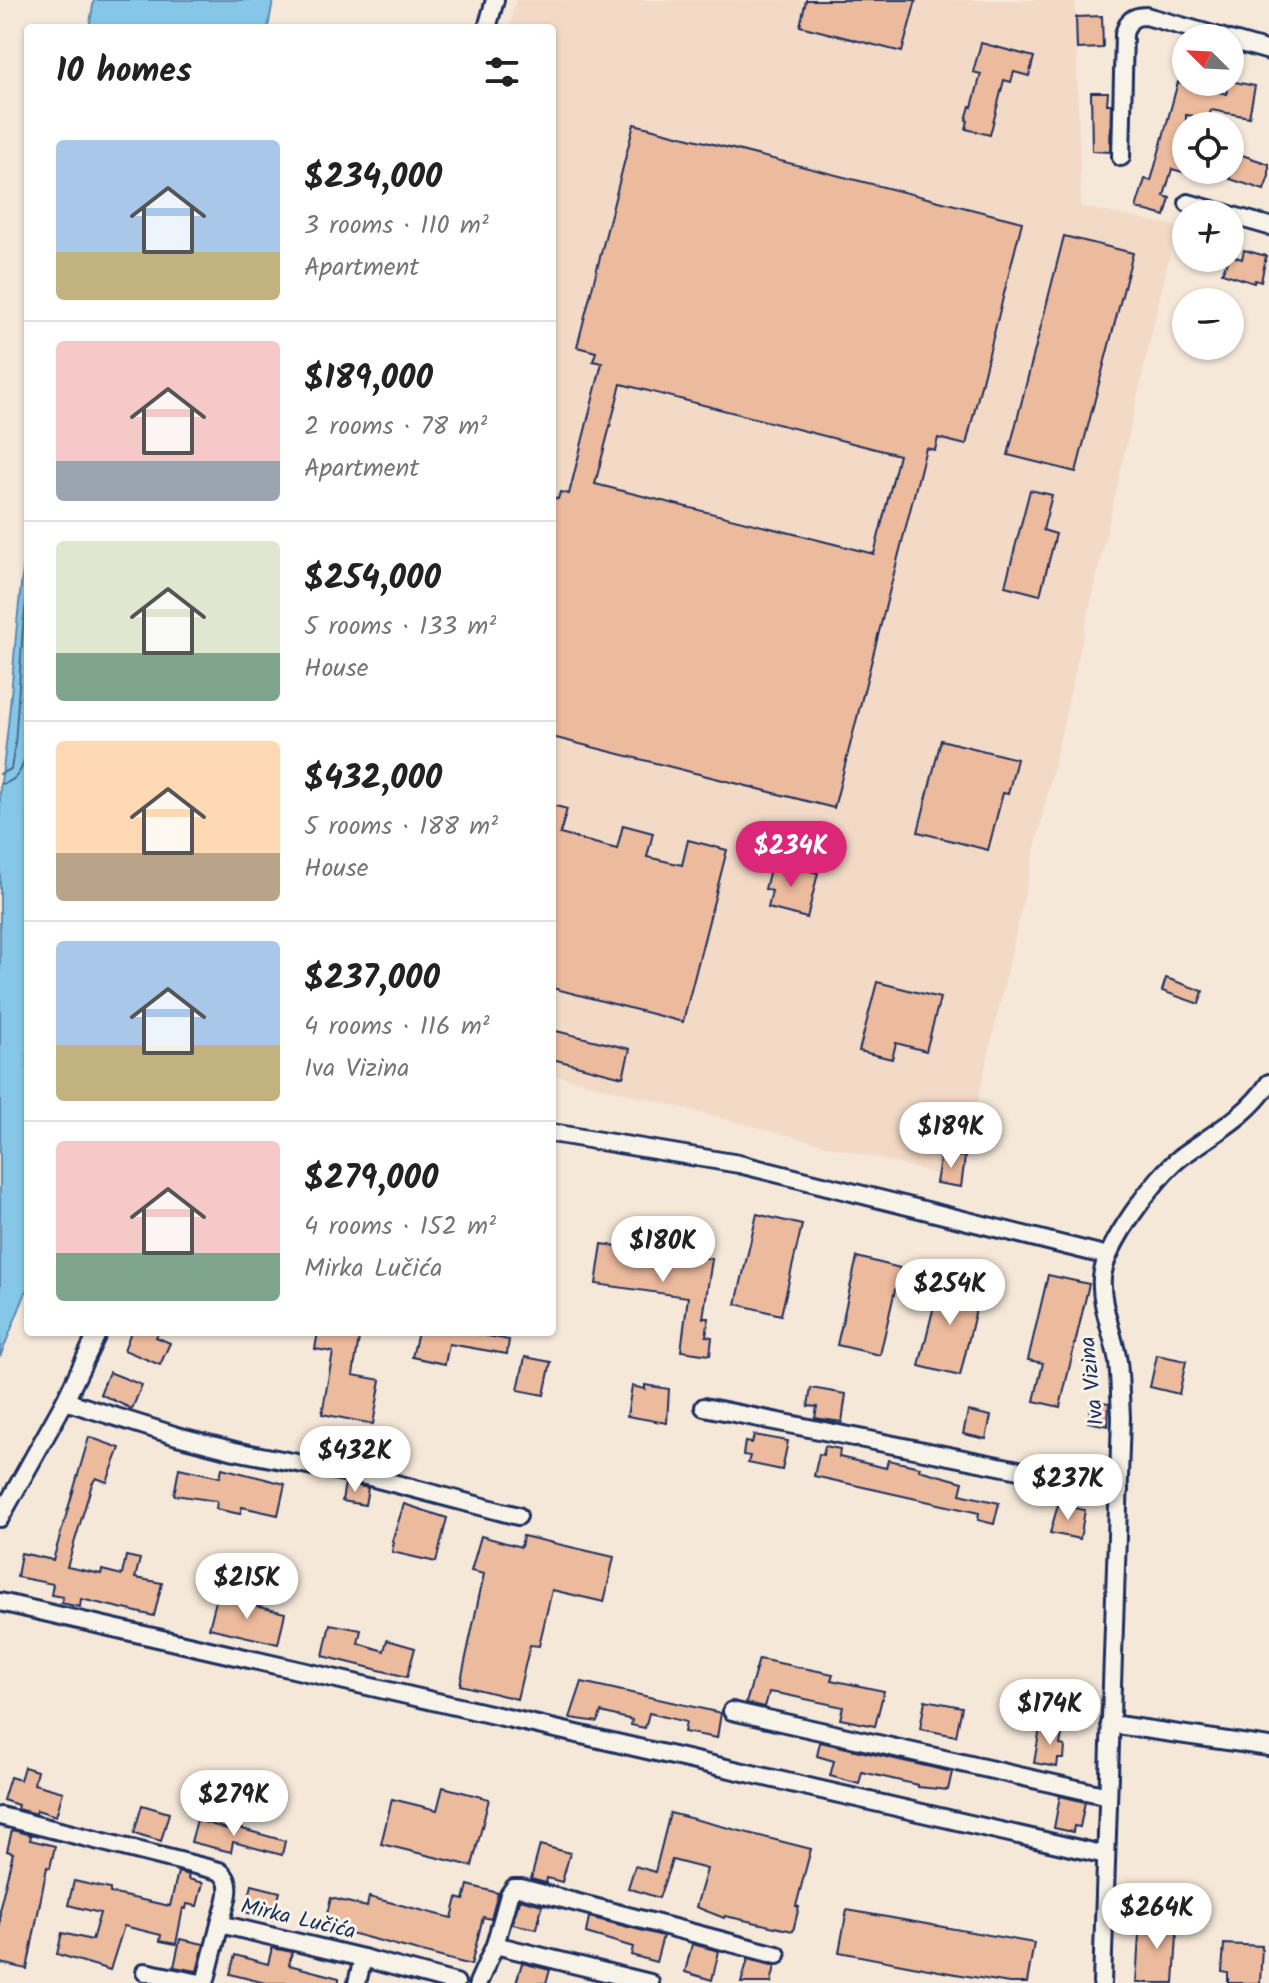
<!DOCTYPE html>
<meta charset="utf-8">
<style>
body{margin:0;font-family:Kalam,sans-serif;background:#f2f2f2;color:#222;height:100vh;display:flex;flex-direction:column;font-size:30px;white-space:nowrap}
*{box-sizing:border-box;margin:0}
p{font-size:26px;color:#767676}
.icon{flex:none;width:44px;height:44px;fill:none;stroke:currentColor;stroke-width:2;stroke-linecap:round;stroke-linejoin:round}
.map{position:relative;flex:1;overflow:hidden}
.drawer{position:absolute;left:24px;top:24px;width:532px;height:1312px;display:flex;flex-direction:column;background:#fff;border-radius:8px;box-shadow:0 2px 6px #0004}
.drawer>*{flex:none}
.needle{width:52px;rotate:294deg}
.tools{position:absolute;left:1172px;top:24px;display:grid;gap:16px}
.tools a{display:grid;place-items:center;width:72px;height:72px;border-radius:50%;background:#fff;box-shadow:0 2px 6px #0004;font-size:40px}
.price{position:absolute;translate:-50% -68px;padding:0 18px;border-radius:28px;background:#fff;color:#222;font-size:26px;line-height:52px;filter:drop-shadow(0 2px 4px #0008)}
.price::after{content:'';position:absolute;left:50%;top:48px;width:24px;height:18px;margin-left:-12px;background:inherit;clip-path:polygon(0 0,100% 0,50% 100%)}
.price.active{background:#db2777;color:#fff}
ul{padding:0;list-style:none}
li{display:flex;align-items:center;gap:24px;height:200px;padding:0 32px}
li+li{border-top:2px solid #e0e0e0}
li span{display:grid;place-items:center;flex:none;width:224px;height:160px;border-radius:8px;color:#555}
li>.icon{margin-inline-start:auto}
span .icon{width:96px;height:96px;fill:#fffc;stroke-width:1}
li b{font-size:34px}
h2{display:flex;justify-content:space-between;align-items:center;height:96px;padding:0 32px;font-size:34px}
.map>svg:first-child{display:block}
</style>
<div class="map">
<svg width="1269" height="1983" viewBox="0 0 1269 1983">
<rect width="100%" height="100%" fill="#f5e8d9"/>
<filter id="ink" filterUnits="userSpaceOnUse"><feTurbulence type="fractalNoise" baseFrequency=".0125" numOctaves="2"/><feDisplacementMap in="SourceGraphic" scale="16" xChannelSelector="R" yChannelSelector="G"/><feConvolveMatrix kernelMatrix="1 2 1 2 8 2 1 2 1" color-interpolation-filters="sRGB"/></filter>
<g filter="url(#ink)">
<path fill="#f2dac7" d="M516 0H1075L1081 207 1176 226 960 1180 552 1074V28H509Z"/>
<g fill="#86c7e7" stroke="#5b8ab0" stroke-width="2">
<path d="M94 0H273L268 28H89Z"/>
<path d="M28 539V1287L0 1357V788C14 706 13 621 28 539Z"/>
</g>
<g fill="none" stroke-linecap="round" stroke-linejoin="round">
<g stroke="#466c95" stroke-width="2">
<path d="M0 774 11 769 15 745 23 627 28 588"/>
<path d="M0 784C33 782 27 727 28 703"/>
</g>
</g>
<g fill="#ecba9d" stroke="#1b2f5e" stroke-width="2" fill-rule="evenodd">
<path d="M806 0H916L902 52 800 26Z"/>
<path d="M1102 16 1103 48 1077 49 1076 17Z"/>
<path d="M981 43 1034 57 1029 76 1014 72 1011 82 1004 80 990 135 966 129 968 121 966 120 970 106 972 107 981 74 973 72Z"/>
<path d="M1230 81 1255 86 1249 117 1211 110 1209 118 1186 115V173L1172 169 1164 196 1170 198 1165 216 1136 208 1145 179 1151 181 1178 82 1227 94Z"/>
<path d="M1091 92H1108L1107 104H1111L1110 152 1092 151Z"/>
<path d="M634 124 1022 222 966 445 938 438 935 450 926 448 834 808 552 737V497L558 499 560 492 569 494 602 363 593 361 596 352 577 347ZM621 384 899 455 874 554 595 484Z"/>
<path d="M1230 151 1269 164V176L1264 190 1230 179Z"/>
<path d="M1064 236 1133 253 1076 472 1008 455Z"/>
<path d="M1244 250 1266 256 1261 282 1255 280 1254 283 1222 273 1230 255 1242 259Z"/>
<path d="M1030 490 1052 495 1043 530 1056 534 1040 595 1005 586Z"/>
<path d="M941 740 1017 759 1008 794 1003 793 988 850 918 832Z"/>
<path d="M552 805 567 809 560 834 617 849 623 825 653 833 647 857 682 865 688 840 727 850 683 1022 552 988Z"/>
<path d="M772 861 818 873 807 918 768 908 772 891 765 889Z"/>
<path d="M1166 978 1203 991 1199 1004 1162 991Z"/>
<path d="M877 982 940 998 926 1051 896 1043 892 1059 859 1051Z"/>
<path d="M552 1030 630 1049 623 1077 552 1059Z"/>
<path d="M941 1154 965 1157 961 1187 936 1183Z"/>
<path d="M757 1214 802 1225 781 1315 736 1304Z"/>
<path d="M602 1244 712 1259 703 1318H709L706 1336 712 1337 710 1355 681 1351 688 1297 596 1284Z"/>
<path d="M857 1257 900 1268 880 1355 837 1345Z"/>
<path d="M1048 1275 1089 1284 1060 1407 1034 1401 1043 1363 1028 1360Z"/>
<path d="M941 1278 981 1288 960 1376 919 1366Z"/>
<path d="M131 1332H159L156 1337 170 1343 160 1365 124 1350Z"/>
<path d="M318 1332H360L353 1375 381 1380 373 1424 322 1414 333 1352 315 1349Z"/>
<path d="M418 1332H466L509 1340 507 1354 449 1344 445 1364 412 1357Z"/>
<path d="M1157 1355 1186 1361 1179 1394 1150 1387Z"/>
<path d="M525 1357 551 1362 544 1395 518 1390Z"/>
<path d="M109 1372 142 1385 132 1409 100 1394Z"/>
<path d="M645 1385 669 1389 667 1423 627 1416 632 1386 645 1389Z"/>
<path d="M811 1388 846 1394 842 1422 815 1418 817 1407 808 1406Z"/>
<path d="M1092 1400 1109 1403 1108 1426 1088 1422Z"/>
<path d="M968 1411 991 1416 986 1439 963 1434Z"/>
<path d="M754 1435 788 1441 782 1470 748 1463 750 1456 743 1455 745 1442 752 1443Z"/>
<path d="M89 1437 120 1448 107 1482 96 1478 92 1484 67 1567 101 1574 102 1570 122 1575 126 1556 140 1559 135 1578 162 1583 154 1616 81 1599 80 1607 61 1603 63 1597 51 1595 53 1584 17 1577 21 1553 53 1560Z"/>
<path d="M825 1446 840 1449 839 1457 886 1468 888 1460 920 1467 919 1470 963 1482 960 1494 999 1503 994 1524 978 1520 979 1513 814 1476 819 1454 823 1455Z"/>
<path d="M179 1468 220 1477 222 1468 285 1484 278 1515 242 1507 240 1514 216 1509 217 1501 174 1495Z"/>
<path d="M345 1483 368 1488 365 1505 342 1501Z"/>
<path d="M404 1504 447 1518 436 1562 392 1552 394 1542 392 1541Z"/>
<path d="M1058 1505 1085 1510 1080 1539 1050 1533Z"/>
<path d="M481 1536 521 1547 523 1536 614 1557 604 1602 552 1590 539 1646 530 1645 517 1699 460 1685 484 1574 471 1571Z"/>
<path d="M217 1597 285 1613 278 1644 209 1628Z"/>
<path d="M330 1624 361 1630 358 1643 384 1651 387 1640 415 1648 407 1677 323 1656Z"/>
<path d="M759 1659 833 1674 831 1680 884 1691 875 1726 840 1719 843 1707 782 1694 769 1692 765 1707 746 1703Z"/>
<path d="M582 1682 721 1713 717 1738 684 1732 686 1722 649 1713 645 1728 631 1725 632 1720 601 1712 598 1722 570 1718Z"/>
<path d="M925 1700 962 1707 956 1736 920 1729Z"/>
<path d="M1049 1726 1063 1728 1060 1745 1065 1746 1064 1759H1058L1057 1767 1034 1763 1040 1728 1049 1729Z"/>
<path d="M820 1742 952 1772 948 1790 918 1787V1785L862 1772 859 1784 830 1776 834 1761 817 1756Z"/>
<path d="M24 1767 37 1771 34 1784 63 1792 56 1816 37 1810 36 1814 17 1809 18 1805 3 1800 10 1777 20 1780Z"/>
<path d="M443 1787 489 1799 472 1866 381 1844 392 1799 437 1810Z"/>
<path d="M1060 1796 1085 1802 1080 1827 1074 1826 1073 1832 1054 1828Z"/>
<path d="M142 1805 169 1813 161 1841 134 1833Z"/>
<path d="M670 1813 811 1849 796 1906 799 1907 793 1931 725 1916 724 1918 696 1907 707 1869 672 1860 659 1898 628 1888 635 1866 655 1872Z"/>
<path d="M197 1820 227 1829 228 1825 285 1841 282 1855 233 1842 231 1852 191 1842Z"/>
<path d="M12 1830 31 1835 30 1840 55 1846 50 1868 47 1867 27 1969 0 1963V1906L13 1853 7 1851Z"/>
<path d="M540 1845 570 1853 562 1882 547 1878 546 1883 531 1879Z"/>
<path d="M178 1872 189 1875 188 1879 203 1883 197 1906 187 1904 186 1909 183 1908 176 1944 160 1941 161 1935 124 1926 110 1970 57 1954 62 1933 92 1940 100 1913 68 1905 74 1881 110 1889V1893L170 1906Z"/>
<path d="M252 1885 280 1892 273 1919 245 1912Z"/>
<path d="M468 1885 498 1893 491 1919 483 1917 471 1965 324 1926 331 1898 367 1907 369 1897 452 1918 457 1898 464 1900Z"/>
<path d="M520 1899 542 1905 537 1929 512 1924Z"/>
<path d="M847 1910 1034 1943 1027 1983H1009L944 1972 839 1952Z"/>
<path d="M589 1917 663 1936 656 1962 631 1955 633 1947 586 1933Z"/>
<path d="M1140 1918 1178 1919 1174 1983H1136Z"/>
<path d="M180 1939 204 1944 197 1971 174 1967Z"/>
<path d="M692 1944 719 1951 712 1980 685 1972Z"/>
<path d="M1224 1944 1262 1946 1260 1983H1228V1973L1222 1972Z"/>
<path d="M272 1948 292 1952 289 1965 339 1978V1983H265L230 1974 235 1955 268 1964Z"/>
<path d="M748 1959 775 1966 771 1983H741Z"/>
<path d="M522 1963 550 1970 546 1983H516Z"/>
</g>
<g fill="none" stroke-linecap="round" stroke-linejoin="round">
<defs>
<g id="street">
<path d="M487 28 495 0"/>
<path d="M1230 40 1269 51"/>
<path d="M1121 157 1124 34C1128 21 1132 16 1146 16L1224 38"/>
<path d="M1188 203 1227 214"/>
<path d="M1230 215 1269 226"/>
<path d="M552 1133 739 1164 1108 1256"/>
<path d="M65 1401 177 1436 235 1451 370 1477 518 1516"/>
<path d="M704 1407 1119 1490"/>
<path d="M0 1518 65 1401 98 1332"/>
<path d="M0 1602 1106 1855"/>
<path d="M732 1711 1108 1796"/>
<path d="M1110 1724 1269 1747"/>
<path d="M0 1816 219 1871C237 1883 224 1907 220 1924L363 1958 456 1983"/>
<path d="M495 1945 509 1895 514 1888H521L777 1955"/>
<path d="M145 1972 200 1983"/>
<path d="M205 1983 220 1924"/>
<path d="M357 1983 363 1958"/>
<path d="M478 1983 495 1945 650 1983"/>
<path d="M1102 1983 1121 1417C1120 1399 1120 1380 1118 1362 1114 1335 1100 1305 1102 1278 1104 1247 1156 1176 1181 1157 1212 1134 1247 1117 1269 1083"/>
</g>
</defs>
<use href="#street" stroke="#1b2f5e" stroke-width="22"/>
<use href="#street" stroke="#f7f3e8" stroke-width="16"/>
</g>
</g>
<g text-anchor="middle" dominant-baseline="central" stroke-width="6" stroke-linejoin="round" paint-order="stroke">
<g font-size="22" fill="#1b2f5e" stroke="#f7f3e8">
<text transform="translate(1093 1381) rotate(-96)">Iva Vizina</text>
<text transform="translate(298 1920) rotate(13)">Mirka Lučića</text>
</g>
</g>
</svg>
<div class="tools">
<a><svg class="needle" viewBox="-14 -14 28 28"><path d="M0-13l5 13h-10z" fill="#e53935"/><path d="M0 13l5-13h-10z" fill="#767676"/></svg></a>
<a><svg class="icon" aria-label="locate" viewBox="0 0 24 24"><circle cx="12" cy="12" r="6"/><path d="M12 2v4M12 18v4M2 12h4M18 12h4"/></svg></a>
<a>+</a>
<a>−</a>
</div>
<b class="price active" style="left:791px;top:889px">$234K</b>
<b class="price" style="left:951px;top:1170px">$189K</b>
<b class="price" style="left:663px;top:1284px">$180K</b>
<b class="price" style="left:950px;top:1327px">$254K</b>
<b class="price" style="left:355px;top:1494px">$432K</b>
<b class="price" style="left:1068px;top:1522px">$237K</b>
<b class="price" style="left:247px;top:1621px">$215K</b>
<b class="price" style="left:1050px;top:1747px">$174K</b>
<b class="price" style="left:234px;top:1838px">$279K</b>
<b class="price" style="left:1157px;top:1951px">$264K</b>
<section class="drawer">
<h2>10 homes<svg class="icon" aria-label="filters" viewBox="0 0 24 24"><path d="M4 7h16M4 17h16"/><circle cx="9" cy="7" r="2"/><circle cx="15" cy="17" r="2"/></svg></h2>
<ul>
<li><span style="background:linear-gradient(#a9c7e8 70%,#c2b280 0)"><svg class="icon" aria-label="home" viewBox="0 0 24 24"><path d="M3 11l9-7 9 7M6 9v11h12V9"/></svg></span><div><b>$234,000</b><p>3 rooms · 110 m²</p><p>Apartment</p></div></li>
<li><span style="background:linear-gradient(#f6c9c9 75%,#9aa5b1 0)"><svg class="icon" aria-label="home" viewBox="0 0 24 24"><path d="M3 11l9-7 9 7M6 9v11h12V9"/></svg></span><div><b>$189,000</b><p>2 rooms · 78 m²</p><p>Apartment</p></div></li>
<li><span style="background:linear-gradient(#dfe7d0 70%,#7fa58c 0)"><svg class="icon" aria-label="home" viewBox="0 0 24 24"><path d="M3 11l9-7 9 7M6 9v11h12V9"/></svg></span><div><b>$254,000</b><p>5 rooms · 133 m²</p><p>House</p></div></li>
<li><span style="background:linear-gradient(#ffd9b3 70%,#b9a48a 0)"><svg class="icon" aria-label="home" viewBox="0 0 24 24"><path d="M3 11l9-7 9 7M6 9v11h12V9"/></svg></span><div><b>$432,000</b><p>5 rooms · 188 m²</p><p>House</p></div></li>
<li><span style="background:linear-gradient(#a9c7e8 65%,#c2b280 0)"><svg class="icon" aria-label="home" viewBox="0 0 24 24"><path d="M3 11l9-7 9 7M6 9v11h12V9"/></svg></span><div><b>$237,000</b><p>4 rooms · 116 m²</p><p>Iva Vizina</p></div></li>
<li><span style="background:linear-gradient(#f6c9c9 70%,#7fa58c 0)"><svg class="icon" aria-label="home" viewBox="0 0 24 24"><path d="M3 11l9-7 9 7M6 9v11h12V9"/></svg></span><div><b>$279,000</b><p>4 rooms · 152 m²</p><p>Mirka Lučića</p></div></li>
</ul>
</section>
</div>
